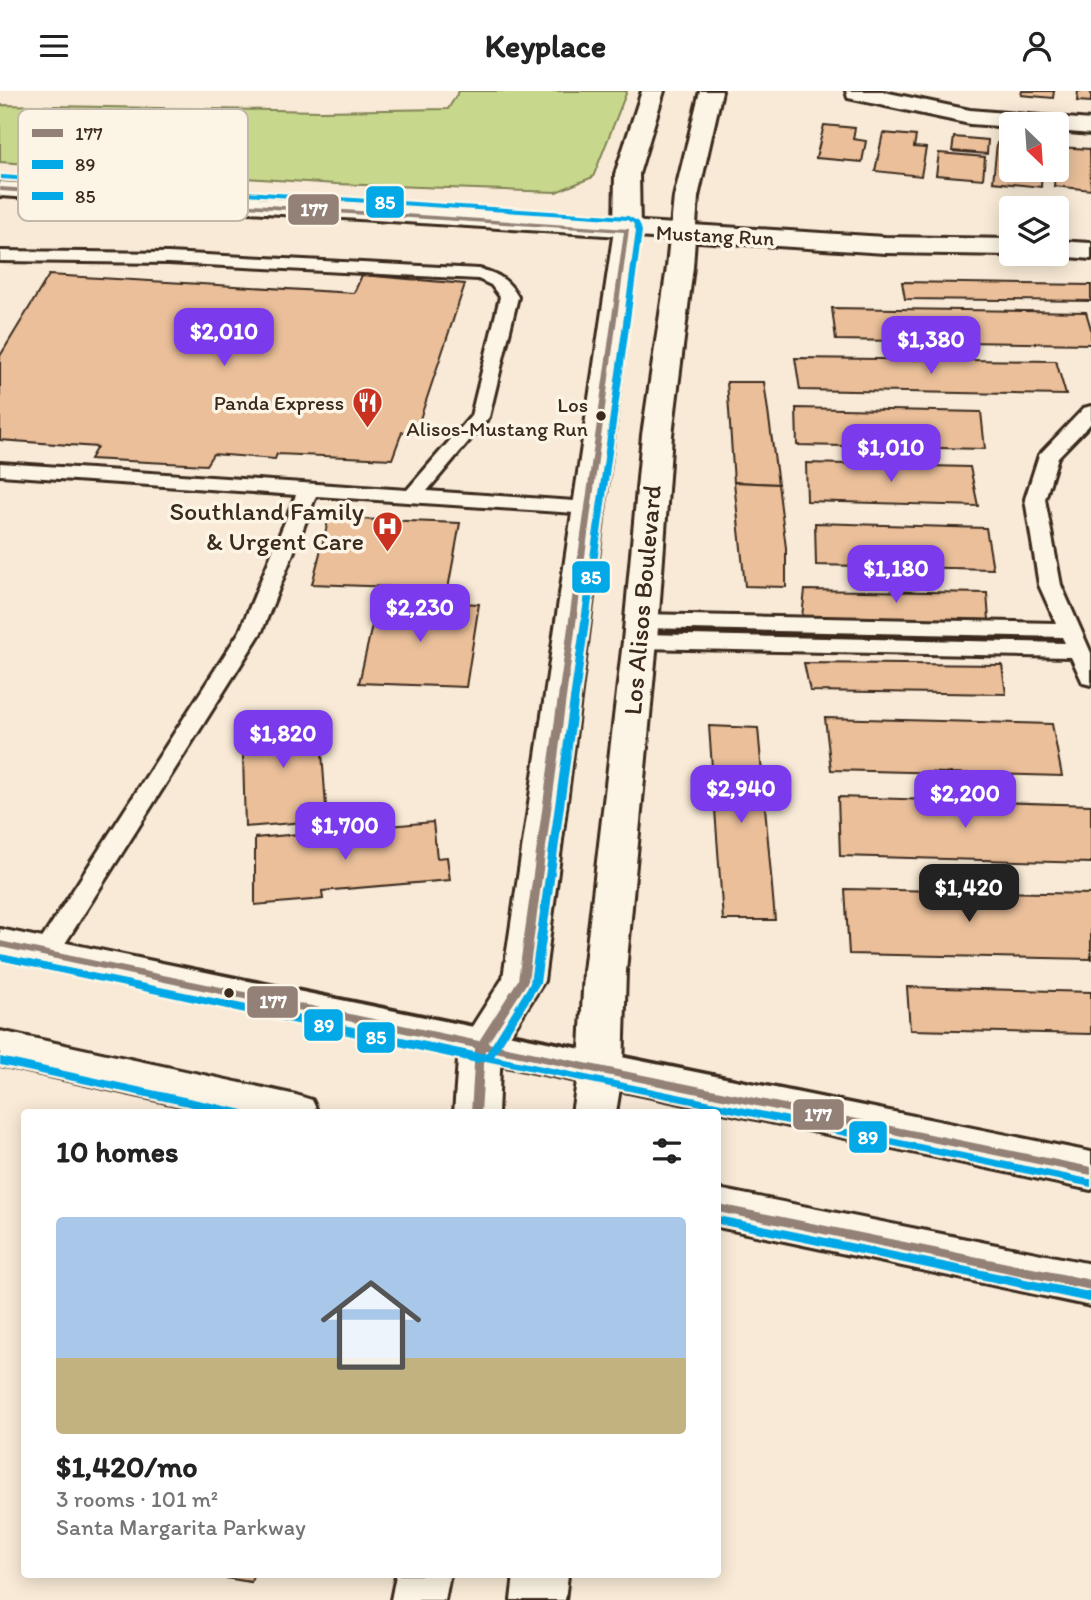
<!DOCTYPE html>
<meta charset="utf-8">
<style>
body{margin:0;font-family:Itim,sans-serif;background:#f2f2f2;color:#222;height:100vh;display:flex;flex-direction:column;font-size:26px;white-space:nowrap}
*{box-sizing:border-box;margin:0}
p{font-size:23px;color:#767676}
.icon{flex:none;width:38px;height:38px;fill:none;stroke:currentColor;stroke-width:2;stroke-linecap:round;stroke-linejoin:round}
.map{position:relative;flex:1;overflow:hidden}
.sheet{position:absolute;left:21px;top:1018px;width:700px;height:469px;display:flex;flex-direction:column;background:#fff;border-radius:7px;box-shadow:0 4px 18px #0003}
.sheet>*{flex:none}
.needle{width:46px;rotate:155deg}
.buttons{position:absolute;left:999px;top:21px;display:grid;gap:14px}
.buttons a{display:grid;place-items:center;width:70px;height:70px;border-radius:7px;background:#fff;box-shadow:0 4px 18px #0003;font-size:35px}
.price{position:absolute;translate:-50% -60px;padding:0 16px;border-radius:14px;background:#7c3aed;color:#fff;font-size:23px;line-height:46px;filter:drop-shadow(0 2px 4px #0008)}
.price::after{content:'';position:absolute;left:50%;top:42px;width:21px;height:16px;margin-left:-10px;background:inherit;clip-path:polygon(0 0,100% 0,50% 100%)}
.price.active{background:#222;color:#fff}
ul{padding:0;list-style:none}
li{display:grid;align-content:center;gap:14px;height:371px;padding:0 35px}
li+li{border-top:2px solid #e0e0e0}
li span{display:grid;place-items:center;height:217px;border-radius:7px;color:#555}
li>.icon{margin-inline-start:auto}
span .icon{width:126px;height:126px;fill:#fffc;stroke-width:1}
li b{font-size:30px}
h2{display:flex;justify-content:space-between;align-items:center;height:84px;padding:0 35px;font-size:30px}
header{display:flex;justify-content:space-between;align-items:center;height:91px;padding:0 35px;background:#fff;font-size:32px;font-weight:800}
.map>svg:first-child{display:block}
</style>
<header><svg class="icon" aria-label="menu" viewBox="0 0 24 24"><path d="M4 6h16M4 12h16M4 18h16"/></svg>Keyplace<svg class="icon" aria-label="person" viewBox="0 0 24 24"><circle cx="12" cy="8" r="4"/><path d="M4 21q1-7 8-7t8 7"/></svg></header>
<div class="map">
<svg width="1091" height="1509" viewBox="0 0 1091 1509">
<rect width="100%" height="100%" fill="#f8ead6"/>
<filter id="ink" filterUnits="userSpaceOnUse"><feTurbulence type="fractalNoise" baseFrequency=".0143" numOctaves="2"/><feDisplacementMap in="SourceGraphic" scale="14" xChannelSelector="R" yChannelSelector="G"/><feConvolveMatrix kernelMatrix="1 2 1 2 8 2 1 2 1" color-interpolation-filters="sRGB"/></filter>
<g filter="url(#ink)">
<path fill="#c7d88c" stroke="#818155" stroke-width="2" d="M459 0H627L593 86 556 101 336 93 0 71V14L321 20 448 18Z"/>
<g fill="#eabf9a" stroke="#3b2a1e" stroke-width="2">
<path d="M1022 0H1054L1053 7 1021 4Z"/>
<path d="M1078 0H1091V11L1077 10Z"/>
<path d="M824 34 855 37 853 48 866 50 862 71 816 67Z"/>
<path d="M883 42 916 45 914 56 926 57 921 85 875 80Z"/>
<path d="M954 46 988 49 987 63 952 60Z"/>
<path d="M997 52 1012 53V79H1042L1041 96 993 91Z"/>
<path d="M1057 56 1090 58 1091 99 1054 95Z"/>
<path d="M939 62 985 66 983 88 936 84Z"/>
<path d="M49 184 354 202 362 184 465 193 415 343 402 341 392 368 277 363 275 368 213 363 206 374 90 368 97 356 0 349V265Z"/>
<path d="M902 191 1091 194V210L905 208Z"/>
<path d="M832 217 1086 221 1091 238V253L836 249Z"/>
<path d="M795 267 1056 270 1066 304 800 299Z"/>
<path d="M727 291H764L778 393 734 391Z"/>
<path d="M796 317 981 321 985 358 797 354Z"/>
<path d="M806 372 970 376 978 415 807 410Z"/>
<path d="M734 391 778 393 786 457V496L745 495Z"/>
<path d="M329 427 460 432 448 498 312 493Z"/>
<path d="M815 432 986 437 993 478 816 474Z"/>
<path d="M805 499 987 502 989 529 802 526Z"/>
<path d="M378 508 479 513 466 596 359 592Z"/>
<path d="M804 572 1002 574 1006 603 810 600Z"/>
<path d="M319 621 327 729 245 736 242 628Z"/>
<path d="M825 627 1052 633 1062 685 831 679Z"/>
<path d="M709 635 758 637 775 829H723Z"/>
<path d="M838 706 1091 714V772L840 765Z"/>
<path d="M433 731 437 767 447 766 450 789 322 800 323 808 255 814V747Z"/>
<path d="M845 798 1091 803V868L849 863Z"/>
<path d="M907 896 1091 901V943L910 939Z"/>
<path d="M207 1484H253L251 1491Z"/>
</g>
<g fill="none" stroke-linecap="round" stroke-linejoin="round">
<defs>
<g id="service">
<path d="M0 160 168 162 479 178C497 182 509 189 518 206L489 326 427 400 590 411 597 413 600 417 597 421 590 423 316 405 262 540 54 870 45 873 36 870 32 863 240 540 296 404 0 384V372L407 399 471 325 500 206 491 194 478 188 168 172 0 170Z"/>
<path d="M1091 315V332L1058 366 1045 408 1061 494 1091 562V594L1083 592 1071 566 640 557 632 555 629 550 632 545 640 543 1065 552 1062 546 641 537 633 535 630 530 633 525 641 523 1056 532 1039 494 1025 408 1039 364 1084 317Z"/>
</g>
<path id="minor" d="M846 0H879L970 19 1091 29V43L1057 40V33H1012V36L970 33 848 7Z"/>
<g id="tertiary">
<path d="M0 91 885 146 1012 148V163H1016L1012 164 885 162 0 105Z"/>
<path d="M1057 150 1091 152V168L1048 164 1057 163Z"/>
</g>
<g id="secondary">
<path d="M642 0H664L639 83 640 139 544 890 501 958 498 1022H454L459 956 503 887 614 139 615 83Z"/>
<path d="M700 0H722L698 106 693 176 672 344 657 550 626 880 623 978 616 1022H572L579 978 584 880 623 550 642 344 667 176 674 106Z"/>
<path d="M396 1484H450L445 1509H391Z"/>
<path d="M514 1484H568L565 1509H511Z"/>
</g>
<g id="primary">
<path d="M0 838C363 915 727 987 1091 1061V1099C727 1022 363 947 0 868Z"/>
<path d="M0 940 296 1004 312 1009 318 1022H216L0 974Z"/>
<path d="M718 1098 1091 1173V1215L718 1136Z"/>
</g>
</defs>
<use href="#service" stroke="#3b2a1e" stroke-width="6"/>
<use href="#minor" stroke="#3b2a1e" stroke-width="6"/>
<use href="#tertiary" stroke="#3b2a1e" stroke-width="6"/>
<use href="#secondary" stroke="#3b2a1e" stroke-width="6"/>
<use href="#primary" stroke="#3b2a1e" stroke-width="6"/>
<use href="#service" fill="#fcf5e5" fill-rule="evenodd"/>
<use href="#minor" fill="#fcf5e5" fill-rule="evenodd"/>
<use href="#tertiary" fill="#fcf5e5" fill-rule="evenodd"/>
<use href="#secondary" fill="#fcf5e5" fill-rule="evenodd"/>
<use href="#primary" fill="#fcf5e5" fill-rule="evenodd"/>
<defs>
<g id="bus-1">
<path d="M0 96 629 138 528 890 488 952 1091 1076V1084L485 959 481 1022H471L475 957 0 856V850L479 950 518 889 624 141 0 100Z"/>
<path d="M718 1113 1091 1189V1199L718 1121Z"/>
</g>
<g id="bus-2">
<path d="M0 863 1089 1088H1091V1096L0 869Z"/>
<path d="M0 966 239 1018 243 1019 244 1022H220L0 974Z"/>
<path d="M718 1125 1089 1201 1091 1202V1210L1089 1211 718 1133Z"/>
</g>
<path id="bus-3" d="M1 84 628 125 639 131 642 140 540 892 493 967 477 972 0 869V863L477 964 487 961 530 892 636 140 633 132 627 129 1 88Z"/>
</defs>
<use href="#bus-1" stroke="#fcf5e5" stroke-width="5"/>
<use href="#bus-2" stroke="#fcf5e5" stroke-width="5"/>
<use href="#bus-3" stroke="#fcf5e5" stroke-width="5"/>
<use href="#bus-1" fill="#938177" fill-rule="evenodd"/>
<use href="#bus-2" fill="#03a8e7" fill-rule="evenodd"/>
<use href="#bus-3" fill="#03a8e7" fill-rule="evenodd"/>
</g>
</g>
<defs>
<symbol id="restaurant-pin" viewBox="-11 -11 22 30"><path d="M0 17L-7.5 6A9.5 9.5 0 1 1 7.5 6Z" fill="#c8321e" stroke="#fcf5e5"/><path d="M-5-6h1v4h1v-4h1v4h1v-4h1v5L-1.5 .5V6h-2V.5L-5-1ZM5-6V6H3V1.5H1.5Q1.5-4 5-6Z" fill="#fff"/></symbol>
<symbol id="hospital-pin" viewBox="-11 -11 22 30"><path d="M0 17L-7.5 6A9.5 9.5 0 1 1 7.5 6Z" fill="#c8321e" stroke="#fcf5e5"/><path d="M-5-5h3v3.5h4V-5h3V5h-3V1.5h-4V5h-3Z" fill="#fff"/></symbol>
</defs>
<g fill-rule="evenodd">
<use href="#restaurant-pin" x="350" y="294" width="35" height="47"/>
<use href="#hospital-pin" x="370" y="418" width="35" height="47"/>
</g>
<g fill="#3b2a1e" stroke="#fcf5e5" stroke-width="2.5">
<circle cx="601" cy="325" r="6"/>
<circle cx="229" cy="902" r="6"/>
</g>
<g text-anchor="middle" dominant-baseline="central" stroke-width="7" stroke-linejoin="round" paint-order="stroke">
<g font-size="21" fill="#3b2a1e" stroke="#fcf5e5">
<text transform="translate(715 144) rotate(3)">Mustang Run</text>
</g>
<g font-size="21" fill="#3b2a1e" stroke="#fcf5e5" text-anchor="end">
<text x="344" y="311">Panda Express</text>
</g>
<g font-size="21" fill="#3b2a1e" stroke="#fcf5e5" text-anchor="end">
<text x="588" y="313">Los<tspan x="588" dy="24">Alisos-Mustang Run</tspan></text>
</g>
<g font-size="26" fill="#3b2a1e" stroke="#fcf5e5" text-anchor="end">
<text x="364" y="420">Southland Family<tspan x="364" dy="30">&amp; Urgent Care</tspan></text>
</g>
<g font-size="26" fill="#3b2a1e" stroke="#fcf5e5">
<text transform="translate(642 509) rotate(-85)">Los Alisos Boulevard</text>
</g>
</g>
<rect x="18" y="18" width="230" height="112" rx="10" fill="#fcf5e5" stroke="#c2b8a9" stroke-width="2"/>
<rect x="32" y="38" width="31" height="8" fill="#938177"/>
<rect x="32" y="69" width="31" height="9" fill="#03a8e7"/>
<rect x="32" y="101" width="31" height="8" fill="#03a8e7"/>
<g font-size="19" fill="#3b2a1e">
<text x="75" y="49">177</text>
<text x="75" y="80">89</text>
<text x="75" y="112">85</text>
</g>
<g stroke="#fcf5e5" stroke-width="2.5">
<rect x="365" y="94" width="40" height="34" rx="7" fill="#03a8e7"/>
<rect x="287" y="102" width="53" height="33" rx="7" fill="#938177"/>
<rect x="571" y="469" width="40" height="34" rx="7" fill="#03a8e7"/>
<rect x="246" y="894" width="53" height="34" rx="7" fill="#938177"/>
<rect x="303" y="917" width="41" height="34" rx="7" fill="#03a8e7"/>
<rect x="356" y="930" width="40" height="33" rx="7" fill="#03a8e7"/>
<rect x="792" y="1007" width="53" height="33" rx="7" fill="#938177"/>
<rect x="848" y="1029" width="40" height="34" rx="7" fill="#03a8e7"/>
</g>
<g font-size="19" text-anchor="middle" font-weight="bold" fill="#fff">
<text x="385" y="118">85</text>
<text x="314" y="125">177</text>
<text x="591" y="493">85</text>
<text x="273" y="917">177</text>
<text x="324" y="941">89</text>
<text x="376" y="953">85</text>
<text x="818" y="1030">177</text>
<text x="868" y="1053">89</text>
</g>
</svg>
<div class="buttons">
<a><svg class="needle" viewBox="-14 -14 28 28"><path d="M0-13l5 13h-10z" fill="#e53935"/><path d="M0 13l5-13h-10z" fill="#767676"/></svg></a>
<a><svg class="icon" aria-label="layers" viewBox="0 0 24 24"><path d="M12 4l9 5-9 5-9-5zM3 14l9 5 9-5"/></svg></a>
</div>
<b class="price" style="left:224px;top:277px">$2,010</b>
<b class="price" style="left:931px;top:285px">$1,380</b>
<b class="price" style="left:891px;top:393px">$1,010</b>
<b class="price" style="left:896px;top:514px">$1,180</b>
<b class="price" style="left:420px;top:553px">$2,230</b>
<b class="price" style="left:283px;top:679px">$1,820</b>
<b class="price" style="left:741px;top:734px">$2,940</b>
<b class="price" style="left:965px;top:739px">$2,200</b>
<b class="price" style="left:345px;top:771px">$1,700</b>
<b class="price active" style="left:969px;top:833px">$1,420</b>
<section class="sheet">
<h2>10 homes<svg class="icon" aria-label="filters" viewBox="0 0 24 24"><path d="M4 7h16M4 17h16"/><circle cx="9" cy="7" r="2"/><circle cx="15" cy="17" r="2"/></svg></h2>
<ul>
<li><span style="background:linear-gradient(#a9c7e8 65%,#c2b280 0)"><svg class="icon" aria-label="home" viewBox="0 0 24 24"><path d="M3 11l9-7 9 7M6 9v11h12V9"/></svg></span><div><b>$1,420/mo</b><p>3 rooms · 101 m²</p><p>Santa Margarita Parkway</p></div></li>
</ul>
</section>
</div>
